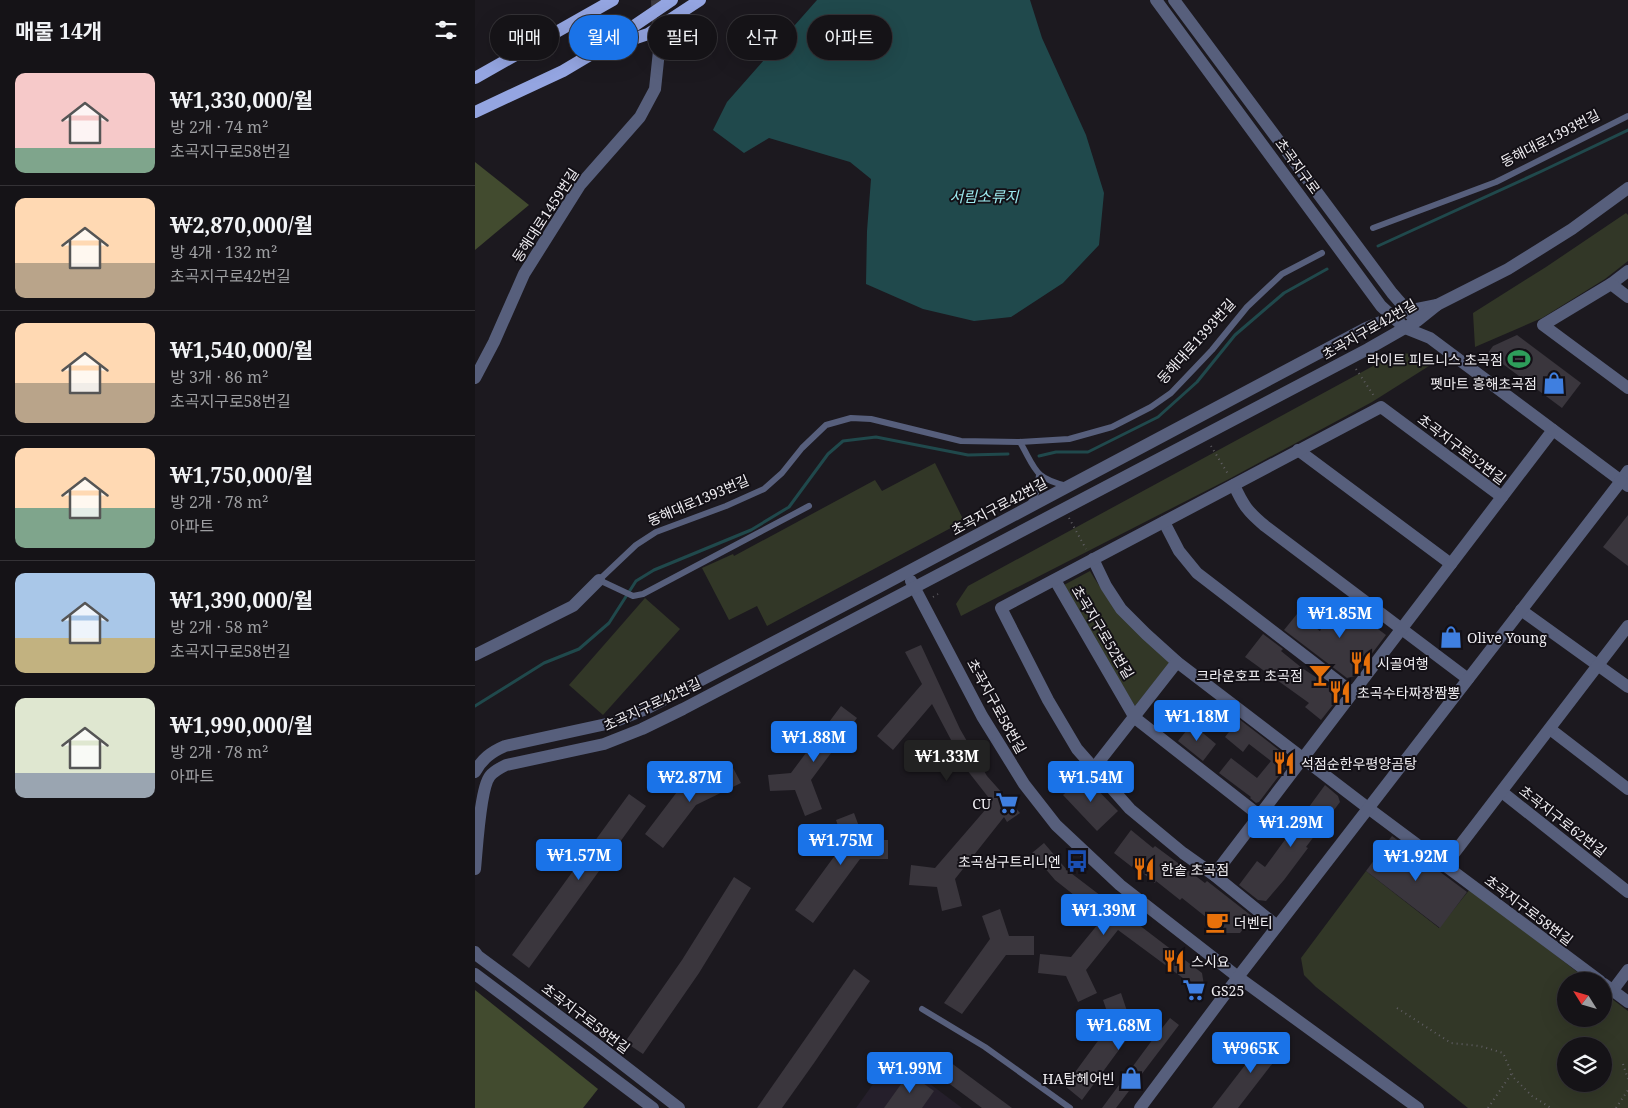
<!DOCTYPE html>
<html lang="ko">
<meta charset="utf-8">
<style>
body{margin:0;font-family:"Noto Serif","Noto Sans KR",serif;background:#1e1c20;color:#f1f3f6;height:100vh;display:flex;flex-direction:column;font-size:19px;white-space:nowrap}
*{box-sizing:border-box;margin:0}
p{font-size:16px;color:#9d9ea1}
.icon{flex:none;width:28px;height:28px;fill:none;stroke:currentColor;stroke-width:2;stroke-linecap:round;stroke-linejoin:round}
.map{position:relative;flex:1;overflow:hidden}
.details{display:flex;flex-direction:column;background:#151317;width:475px}
.details>*{flex:none}
.guide{position:absolute;left:15px;top:15px;width:475px;height:45px;display:flex;gap:10px}
.needle{width:32px;rotate:307deg}
.tools{position:absolute;left:1082px;top:972px;display:grid;gap:10px}
.tools a{display:grid;place-items:center;width:55px;height:55px;border-radius:50%;background:#151317;box-shadow:0 5px 20px #0002,0 0 0 1px #343236;font-size:25px}
.price{position:absolute;translate:-50% -42px;padding:0 11px;border-radius:5px;background:#1a73e8;color:#fff;font-size:16px;line-height:32px;filter:drop-shadow(0 1px 2px #0008)}
.price::after{content:'';position:absolute;left:50%;top:30px;width:15px;height:11px;margin-left:-8px;background:inherit;clip-path:polygon(0 0,100% 0,50% 100%)}
.price.on{background:#222;color:#fff}
ul{padding:0;list-style:none}
li{display:flex;align-items:center;gap:15px;height:125px;padding:0 15px}
li+li{border-top:1px solid #343236}
li span{display:grid;place-items:center;flex:none;width:140px;height:100px;border-radius:10px;color:#555}
li>.icon{margin-inline-start:auto}
span .icon{width:60px;height:60px;fill:#fffc;stroke-width:1}
li b{font-size:21px}
h2{display:flex;justify-content:space-between;align-items:center;height:60px;padding:0 15px;font-size:21px}
.pill{padding:0 18px;border-radius:22px;background:#151317;box-shadow:0 5px 20px #0002,0 0 0 1px #343236;font-size:18px;line-height:45px}
.pill.on{background:#1a73e8;color:#fff}
main{display:flex;flex:1;min-height:0}
.map>svg:first-child{display:block}
</style>
<main>
<section class="details">
<h2>매물 14개<svg class="icon" aria-label="filters" viewBox="0 0 24 24"><path d="M4 7h16M4 17h16"/><circle cx="9" cy="7" r="2"/><circle cx="15" cy="17" r="2"/></svg></h2>
<ul>
<li><span style="background:linear-gradient(#f6c9c9 75%,#7fa58c 0)"><svg class="icon" aria-label="home" viewBox="0 0 24 24"><path d="M3 11l9-7 9 7M6 9v11h12V9"/></svg></span><div><b>₩1,330,000/월</b><p>방 2개 · 74 m²</p><p>초곡지구로58번길</p></div></li>
<li><span style="background:linear-gradient(#ffd9b3 65%,#b9a48a 0)"><svg class="icon" aria-label="home" viewBox="0 0 24 24"><path d="M3 11l9-7 9 7M6 9v11h12V9"/></svg></span><div><b>₩2,870,000/월</b><p>방 4개 · 132 m²</p><p>초곡지구로42번길</p></div></li>
<li><span style="background:linear-gradient(#ffd9b3 60%,#b9a48a 0)"><svg class="icon" aria-label="home" viewBox="0 0 24 24"><path d="M3 11l9-7 9 7M6 9v11h12V9"/></svg></span><div><b>₩1,540,000/월</b><p>방 3개 · 86 m²</p><p>초곡지구로58번길</p></div></li>
<li><span style="background:linear-gradient(#ffd9b3 60%,#7fa58c 0)"><svg class="icon" aria-label="home" viewBox="0 0 24 24"><path d="M3 11l9-7 9 7M6 9v11h12V9"/></svg></span><div><b>₩1,750,000/월</b><p>방 2개 · 78 m²</p><p>아파트</p></div></li>
<li><span style="background:linear-gradient(#a9c7e8 65%,#c2b280 0)"><svg class="icon" aria-label="home" viewBox="0 0 24 24"><path d="M3 11l9-7 9 7M6 9v11h12V9"/></svg></span><div><b>₩1,390,000/월</b><p>방 2개 · 58 m²</p><p>초곡지구로58번길</p></div></li>
<li><span style="background:linear-gradient(#dfe7d0 75%,#9aa5b1 0)"><svg class="icon" aria-label="home" viewBox="0 0 24 24"><path d="M3 11l9-7 9 7M6 9v11h12V9"/></svg></span><div><b>₩1,990,000/월</b><p>방 2개 · 78 m²</p><p>아파트</p></div></li>
</ul>
</section>
<div class="map">
<svg width="1153" height="1108" viewBox="0 0 1153 1108">
<rect width="100%" height="100%" fill="#1c191f"/>
<path fill="#251f2b" d="M418 1056 487 1108H381Z"/>
<g fill="#323727" fill-rule="evenodd">
<path d="M1151 213 1153 215V261L1130 279 1067 318 1000 347 998 313 1071 267Z"/>
<path d="M922 353 939 354 954 366 897 402 754 479 486 616 481 604 493 586Z"/>
<path d="M460 463 489 521 292 626 282 606 254 620 227 568 258 554 259 556 400 480 407 491Z"/>
<path d="M615 571C636 608 664 633 695 662L660 706 587 586Z"/>
<path d="M170 598 205 629 128 715 94 685Z"/>
<path d="M891 871 964 928 995 889 1114 981H1091V1019H1129V993L1153 1011V1108H993L841 987 829 975 826 958ZM1091 1046H1129V1084H1091Z"/>
</g>
<g fill="#424b2f">
<path d="M0 162 54 205 0 250Z"/>
<path d="M0 990 123 1089 108 1108H0Z"/>
</g>
<path fill="#20494c" d="M342 0H555L567 38 611 135 629 193 624 245 588 283 536 317 499 321 448 309 391 284 392 231 396 179 375 162 294 138 269 153 238 130 252 102Z"/>
<g fill="none" stroke-linecap="round" stroke-linejoin="round">
<g stroke="#20494c" stroke-width="3">
<path d="M903 246 1067 171 1153 130"/>
<path d="M564 456 581 452H613L683 417 722 382 760 335 809 293 852 269"/>
<path d="M0 706 69 663 104 649 134 623 161 581 179 570 276 530 314 507 353 454 368 441 401 437 493 455 533 454"/>
</g>
</g>
<g fill="#3a363d">
<path d="M1042 335 1106 383 1087 408 1013 353 1018 346Z"/>
<path d="M1153 515V566L1128 547Z"/>
<path d="M873 600 890 613 887 617 911 635 880 676 872 678 809 630 822 614 845 631 847 627 850 629Z"/>
<path d="M788 634 808 649 806 651 827 668 865 693V696L846 720 830 707 834 703 770 657Z"/>
<path d="M446 645 485 729 512 776 545 813 532 822 529 817 480 879 487 906 467 911 462 887 434 885 436 865 460 868 517 802 492 770 457 704 418 750 402 736 447 684 430 652Z"/>
<path d="M366 706 382 718 336 780 347 809 330 816 320 790 295 791 293 775 316 773Z"/>
<path d="M764 719 813 757V764L784 802 781 803 775 798 776 797 744 773 756 758 782 778 796 761 774 744 768 752 750 737Z"/>
<path d="M717 724 741 744 728 761 703 741Z"/>
<path d="M256 764 266 783 221 805 188 848 170 834 205 788Z"/>
<path d="M609 776 643 811 622 831 588 795Z"/>
<path d="M850 785 863 796 865 802 831 847 833 848 809 880 791 901 783 900 764 885 782 861 790 867Z"/>
<path d="M154 794 171 806 54 968 37 955Z"/>
<path d="M379 813 389 840H413V859H385L338 923 320 910 369 843 361 820Z"/>
<path d="M656 830 678 848 680 846 730 883 732 881 778 917 765 933H751L707 898 705 900 681 881 680 883 658 865 657 867 639 853Z"/>
<path d="M917 836 992 892 965 928 891 871Z"/>
<path d="M569 843 592 870 727 973 729 985 720 996 712 989 716 984 643 930 611 970 622 993 603 1002 591 976 563 973 565 954 596 957 628 918 580 880 557 853Z"/>
<path d="M259 877 276 888 224 973 168 1054 150 1042 207 960Z"/>
<path d="M525 909 534 936H559V955H531L487 1014 469 1003 515 939 507 916Z"/>
<path d="M379 969 395 981 339 1063 307 1108H282Z"/>
<path d="M646 993 655 1020H680V1037L695 1018 704 1025 641 1108H627L678 1039H652L607 1100 590 1086 636 1023 628 1000Z"/>
<path d="M794 1034 811 1046 763 1108H737Z"/>
<path d="M475 1062 537 1108H507L464 1076Z"/>
<path d="M434 1073 459 1091 447 1108H409Z"/>
</g>
<g fill="none" stroke-linecap="round" stroke-linejoin="round">
<path stroke="#3c393f" stroke-width="12" stroke-dasharray="12 6" stroke-linecap="butt" d="M182 0 184 51"/>
<g stroke="#605e63" stroke-width="2" stroke-dasharray="1 4" stroke-linecap="butt">
<path d="M881 369 899 396"/>
<path d="M736 446 753 474"/>
<path d="M594 518 611 549"/>
<path d="M458 597 463 594"/>
<path d="M922 1008 976 1043 1005 1046 1028 1053 1039 1078 1057 1096 1076 1108"/>
<path d="M1148 1064 1153 1079"/>
<path d="M1013 1108 1037 1073"/>
<path d="M1141 1108 1153 1090"/>
</g>
<g stroke="#575f7c" stroke-width="6">
<path d="M898 228 1021 182 1153 116"/>
<path d="M545 442C561 470 559 478 592 486"/>
<path d="M555 504 562 491 564 475"/>
<path d="M334 506 168 594 158 596 124 580 161 545 181 532 251 506 289 489 307 473 327 448 351 425 376 418 396 419 486 441 545 442 594 439 637 427 676 407 696 393 737 350 772 307 807 274 847 253"/>
<path d="M447 1009 510 1047 595 1108"/>
</g>
<g stroke="#575f7c" stroke-width="12">
<path d="M1153 271 1136 284 1068 325 1153 388"/>
<path d="M1136 284 1153 297"/>
<path d="M0 378 19 342 49 274 105 185 165 117 180 89 184 51"/>
<path d="M823 450 976 564"/>
<path d="M1146 481 1153 471"/>
<path d="M759 485C768 505 773 512 790 526L993 679"/>
<path d="M689 522 704 551 722 573 878 693"/>
<path d="M618 559 631 586 646 609 671 634 702 662 893 808 1125 981"/>
<path d="M580 580 660 718 785 816"/>
<path d="M1046 610 1153 687"/>
<path d="M0 655 98 606 124 580"/>
<path d="M1075 729 1153 789"/>
<path d="M619 768 702 662"/>
<path d="M1027 792 1153 892"/>
<path d="M970 865 1153 626"/>
<path d="M739 875 1078 430"/>
<path d="M802 926 739 875 708 853 655 809 602 749 573 700 526 608 906 407 1027 497"/>
<path d="M1129 984 1153 1002"/>
<path d="M1138 990 1153 970"/>
</g>
<g stroke="#575f7c" stroke-width="12">
<path d="M681 0 906 306 930 328 955 338 1153 486"/>
<path d="M699 0 917 293 937 316"/>
<path d="M436 581 507 716 549 784 581 825 645 885 763 977 943 1108"/>
<path d="M0 772C7 759 16 752 30 746L136 723 171 709 404 587 891 328 932 311 962 305"/>
<path d="M0 869C2 850 5 788 15 776 19 771 25 768 31 765L129 744 167 729 208 709 893 349 942 321 962 305 1033 269 1097 229 1153 188"/>
<path d="M0 952 3 956 120 1043 204 1108"/>
<path d="M0 974 178 1108"/>
<path d="M665 1108 763 977 1146 481"/>
</g>
<g stroke="#94a5e1" stroke-width="12">
<path d="M140 45 173 34 225 0"/>
<path d="M0 78 138 0"/>
<path d="M0 112 88 71 125 49 197 0"/>
</g>
</g>
<defs>
<symbol id="stadium-bare" viewBox="-9 -9 18 18"><path d="M0-5a6.5 5 0 1 0 0 10a6.5 5 0 1 0 0-10ZM-3.5-1.8h7v3.6h-7Z" fill="#2e9e5b" stroke="#131016" stroke-width="2.5" paint-order="stroke"/></symbol>
<symbol id="shop-bare" viewBox="-9 -9 18 18"><path d="M-5-2.5h2.3a2.7 3.5 0 0 1 5.4 0H5L5.5 6h-11ZM-1.5-2.5h3a1.5 2.3 0 0 0-3 0Z" fill="#3f7fe0" stroke="#131016" stroke-width="2.5" paint-order="stroke"/></symbol>
<symbol id="restaurant-bare" viewBox="-9 -9 18 18"><path d="M-5-6h1v4h1v-4h1v4h1v-4h1v5L-1.5 .5V6h-2V.5L-5-1ZM5-6V6H3V1.5H1.5Q1.5-4 5-6Z" fill="#e8710a" stroke="#131016" stroke-width="2.5" paint-order="stroke"/></symbol>
<symbol id="bar-bare" viewBox="-9 -9 18 18"><path d="M-6-5H6L.8 .8V4.5H3.5V6h-7V4.5H-.8V.8Z" fill="#e8710a" stroke="#131016" stroke-width="2.5" paint-order="stroke"/></symbol>
<symbol id="supermarket-bare" viewBox="-9 -9 18 18"><path d="M-6-5.5h2.5l.6 2H6L4.5 2H-2.5L-4.4-4H-6ZM-1.5 3.2a1.3 1.3 0 1 0 .1 0ZM3 3.2a1.3 1.3 0 1 0 .1 0Z" fill="#3f7fe0" stroke="#131016" stroke-width="2.5" paint-order="stroke"/></symbol>
<symbol id="bus-bare" viewBox="-9 -9 18 18"><path d="M-5-6H5V4H4V6H2V4H-2V6H-4V4H-5ZM-3.5-4V0h7V-4ZM-3.5 1.2v1.5H-2V1.2ZM2 1.2v1.5H3.5V1.2Z" fill="#1a4fb4" stroke="#131016" stroke-width="2.5" paint-order="stroke"/></symbol>
<symbol id="cafe-bare" viewBox="-9 -9 18 18"><path d="M-5.5-4.5H6V0H3Q3 3.5 0 3.5H-2.5Q-5.5 3.5-5.5 0ZM3-3.2v2h1.7v-2ZM-6 4.5H4V6H-6Z" fill="#e8710a" stroke="#131016" stroke-width="2.5" paint-order="stroke"/></symbol>
</defs>
<g fill-rule="evenodd">
<use href="#stadium-bare" x="1028" y="343" width="32" height="32"/>
<use href="#shop-bare" x="1063" y="367" width="32" height="32"/>
<use href="#shop-bare" x="960" y="621" width="32" height="32"/>
<use href="#restaurant-bare" x="870" y="647" width="32" height="32"/>
<use href="#bar-bare" x="829" y="659" width="32" height="32"/>
<use href="#restaurant-bare" x="849" y="676" width="32" height="32"/>
<use href="#restaurant-bare" x="793" y="747" width="32" height="32"/>
<use href="#supermarket-bare" x="516" y="787" width="32" height="32"/>
<use href="#bus-bare" x="586" y="845" width="32" height="32"/>
<use href="#restaurant-bare" x="653" y="853" width="32" height="32"/>
<use href="#cafe-bare" x="726" y="906" width="32" height="32"/>
<use href="#restaurant-bare" x="683" y="945" width="32" height="32"/>
<use href="#supermarket-bare" x="703" y="974" width="32" height="32"/>
<use href="#shop-bare" x="640" y="1062" width="32" height="32"/>
</g>
<g text-anchor="middle" dominant-baseline="central" stroke-width="4" stroke-linejoin="round" paint-order="stroke">
<g font-size="14" fill="#f0eef2" stroke="#131016">
<text transform="translate(1075 138) rotate(-27)">동해대로1393번길</text>
<text transform="translate(823 166) rotate(54)">초곡지구로</text>
<text transform="translate(70 215) rotate(-57)">동해대로1459번길</text>
<text transform="translate(894 329) rotate(-30)">초곡지구로42번길</text>
<text transform="translate(721 341) rotate(-48)">동해대로1393번길</text>
<text transform="translate(987 449) rotate(37)">초곡지구로52번길</text>
<text transform="translate(223 500) rotate(-23)">동해대로1393번길</text>
<text transform="translate(524 506) rotate(-28)">초곡지구로42번길</text>
<text transform="translate(628 632) rotate(59)">초곡지구로52번길</text>
<text transform="translate(177 704) rotate(-25)">초곡지구로42번길</text>
<text transform="translate(522 706) rotate(61)">초곡지구로58번길</text>
<text transform="translate(1088 821) rotate(38)">초곡지구로62번길</text>
<text transform="translate(1054 910) rotate(37)">초곡지구로58번길</text>
<text transform="translate(111 1018) rotate(37)">초곡지구로58번길</text>
</g>
<g font-size="14" fill="#f0eef2" stroke="#131016" text-anchor="start">
<text x="1028" y="359" text-anchor="end">라이트 피트니스 초곡점</text>
<text x="1062" y="383" text-anchor="end">펫마트 흥해초곡점</text>
<text x="992" y="637">Olive Young</text>
<text x="902" y="663">시골여행</text>
<text x="828" y="675" text-anchor="end">크라운호프 초곡점</text>
<text x="882" y="692">초곡수타짜장짬뽕</text>
<text x="826" y="763">석점순한우평양곰탕</text>
<text x="516" y="803" text-anchor="end">CU</text>
<text x="586" y="861" text-anchor="end">초곡삼구트리니엔</text>
<text x="686" y="869">한솥 초곡점</text>
<text x="759" y="922">더벤티</text>
<text x="716" y="961">스시요</text>
<text x="736" y="990">GS25</text>
<text x="640" y="1078" text-anchor="end">HA탑헤어빈</text>
</g>
<g font-size="15" font-style="italic" fill="#9be8ed" stroke="#131016">
<text x="509" y="196">서림소류지</text>
</g>
</g>
</svg>
<div class="tools">
<a><svg class="needle" viewBox="-14 -14 28 28"><path d="M0-13l5 13h-10z" fill="#e53935"/><path d="M0 13l5-13h-10z" fill="#9d9ea1"/></svg></a>
<a><svg class="icon" aria-label="layers" viewBox="0 0 24 24"><path d="M12 4l9 5-9 5-9-5zM3 14l9 5 9-5"/></svg></a>
</div>
<b class="price" style="left:865px;top:639px">₩1.85M</b>
<b class="price" style="left:722px;top:742px">₩1.18M</b>
<b class="price" style="left:339px;top:763px">₩1.88M</b>
<b class="price on" style="left:472px;top:782px">₩1.33M</b>
<b class="price" style="left:215px;top:803px">₩2.87M</b>
<b class="price" style="left:616px;top:803px">₩1.54M</b>
<b class="price" style="left:816px;top:848px">₩1.29M</b>
<b class="price" style="left:366px;top:866px">₩1.75M</b>
<b class="price" style="left:104px;top:881px">₩1.57M</b>
<b class="price" style="left:941px;top:882px">₩1.92M</b>
<b class="price" style="left:629px;top:936px">₩1.39M</b>
<b class="price" style="left:644px;top:1051px">₩1.68M</b>
<b class="price" style="left:776px;top:1074px">₩965K</b>
<b class="price" style="left:435px;top:1094px">₩1.99M</b>
<div class="guide">
<a class="pill">매매</a>
<a class="pill on">월세</a>
<a class="pill">필터</a>
<a class="pill">신규</a>
<a class="pill">아파트</a>
</div>
</div>
</main>
